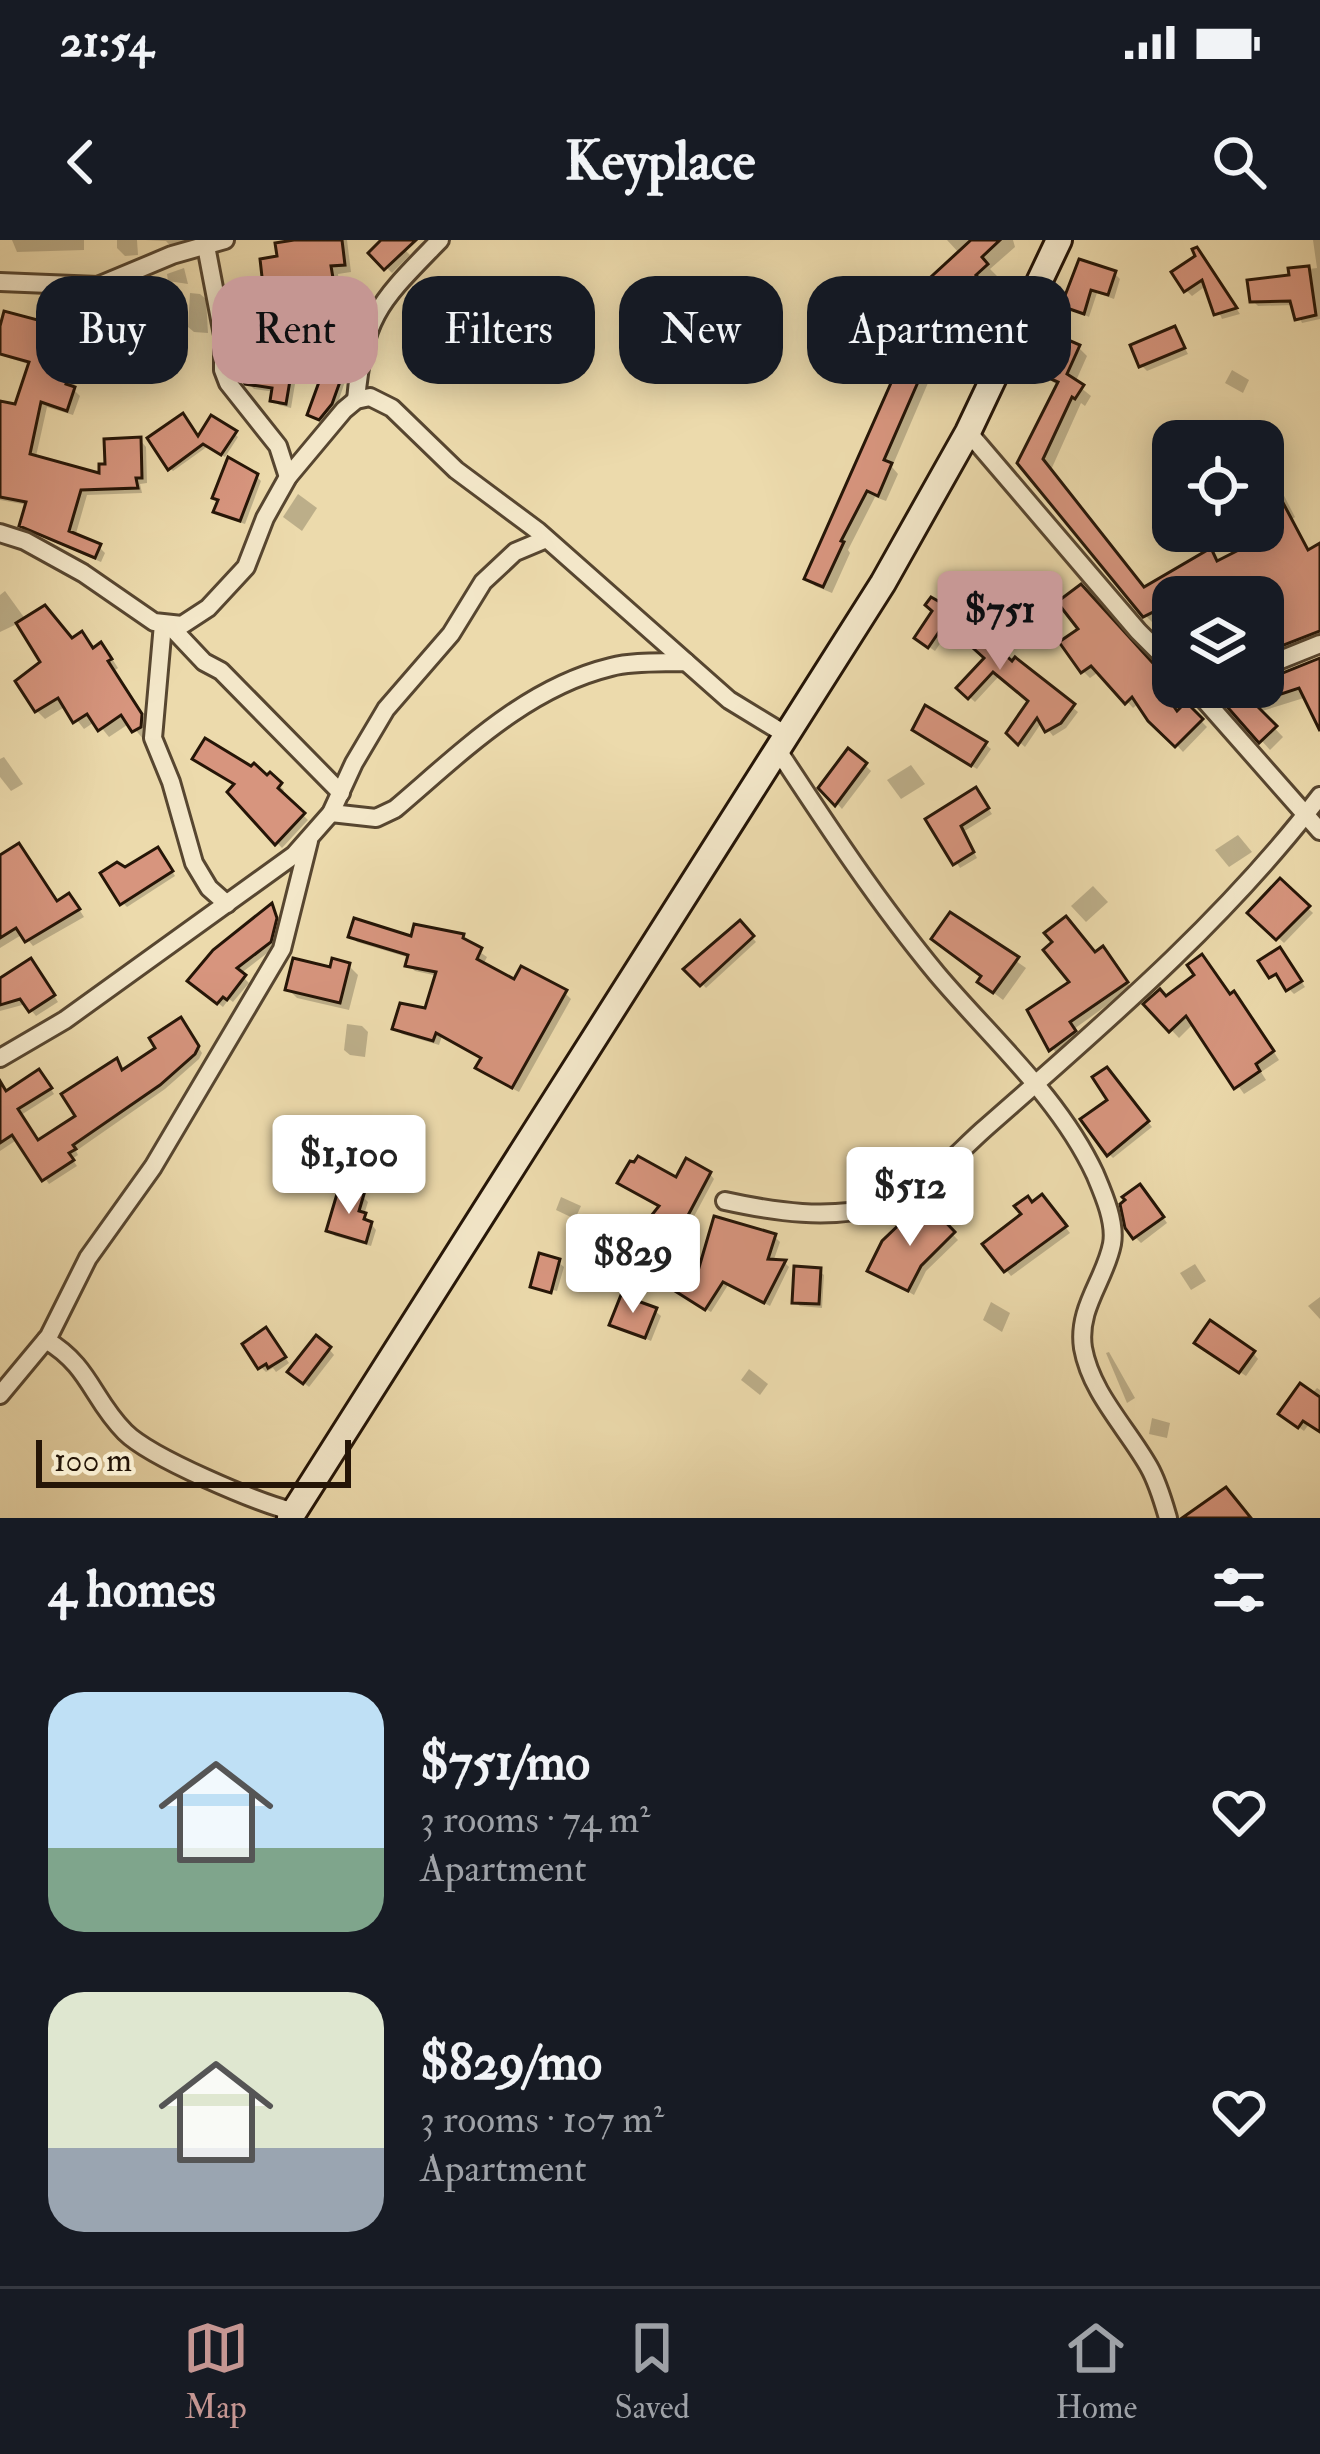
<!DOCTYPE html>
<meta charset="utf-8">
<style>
body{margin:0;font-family:"IM FELL Double Pica",serif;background:#242831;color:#f1f3f6;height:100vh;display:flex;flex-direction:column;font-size:45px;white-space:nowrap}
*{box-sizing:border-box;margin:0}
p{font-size:39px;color:#9ea1a6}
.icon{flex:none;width:66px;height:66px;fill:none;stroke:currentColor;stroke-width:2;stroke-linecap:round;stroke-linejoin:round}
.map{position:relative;height:1278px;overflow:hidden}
.drawer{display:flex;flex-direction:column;background:#171b24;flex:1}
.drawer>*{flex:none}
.banner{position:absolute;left:36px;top:36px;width:1248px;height:108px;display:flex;gap:24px}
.buttons{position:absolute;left:1152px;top:180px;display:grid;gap:24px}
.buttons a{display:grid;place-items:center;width:132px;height:132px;border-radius:24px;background:#171b24;box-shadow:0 6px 30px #0003;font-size:60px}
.scale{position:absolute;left:36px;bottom:30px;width:315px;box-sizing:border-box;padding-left:12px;border:6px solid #251507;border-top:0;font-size:33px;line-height:42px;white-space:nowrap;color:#251507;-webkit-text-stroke:9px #f3e7c9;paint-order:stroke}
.price{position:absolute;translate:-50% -102px;padding:0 27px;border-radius:12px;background:#fff;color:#222;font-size:39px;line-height:78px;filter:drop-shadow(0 3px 6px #0008)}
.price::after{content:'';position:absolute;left:50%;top:72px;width:36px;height:27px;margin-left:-18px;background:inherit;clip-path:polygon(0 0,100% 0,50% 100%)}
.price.on{background:#c59692;color:#111}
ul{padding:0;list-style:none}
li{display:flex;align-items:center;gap:36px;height:300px;padding:0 48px}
li span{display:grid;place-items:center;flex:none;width:336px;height:240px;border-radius:36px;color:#555}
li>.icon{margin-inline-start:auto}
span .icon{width:144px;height:144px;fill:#fffc;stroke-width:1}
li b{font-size:51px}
h2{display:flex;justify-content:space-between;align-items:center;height:144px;padding:0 48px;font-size:51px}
.chip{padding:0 42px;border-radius:36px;background:#171b24;box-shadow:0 6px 30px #0003;font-size:42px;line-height:108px}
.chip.on{background:#c59692;color:#111}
.status{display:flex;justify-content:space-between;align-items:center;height:84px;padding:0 60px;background:#171b24;direction:ltr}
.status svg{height:33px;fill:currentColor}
header{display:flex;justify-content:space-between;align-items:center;height:156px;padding:0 48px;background:#171b24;font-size:54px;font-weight:700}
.tabs{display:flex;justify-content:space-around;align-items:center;height:168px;border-top:3px solid #363941;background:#171b24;font-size:33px;color:#9ea1a6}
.tabs a{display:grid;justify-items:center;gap:6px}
.tabs .on{color:#c59692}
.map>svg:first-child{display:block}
</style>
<div class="status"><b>21:54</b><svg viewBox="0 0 49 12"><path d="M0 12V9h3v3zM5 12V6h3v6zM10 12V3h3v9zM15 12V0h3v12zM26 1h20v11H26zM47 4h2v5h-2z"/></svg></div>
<header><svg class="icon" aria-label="back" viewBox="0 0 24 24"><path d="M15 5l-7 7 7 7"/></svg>Keyplace<svg class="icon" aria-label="search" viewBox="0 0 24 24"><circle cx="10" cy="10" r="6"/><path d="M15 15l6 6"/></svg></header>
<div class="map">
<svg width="1320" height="1278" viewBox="0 0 1320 1278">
<rect width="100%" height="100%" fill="#ecdaac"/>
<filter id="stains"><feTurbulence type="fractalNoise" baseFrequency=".00167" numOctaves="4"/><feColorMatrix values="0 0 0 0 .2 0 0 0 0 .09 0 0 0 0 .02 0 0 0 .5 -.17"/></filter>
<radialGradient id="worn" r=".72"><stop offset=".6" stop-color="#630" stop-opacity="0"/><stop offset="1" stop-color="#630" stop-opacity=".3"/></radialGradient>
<g fill="#0003">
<path d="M12 0H84V10L17 12Z"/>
<path d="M117 0H137L138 15 125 16 117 8Z"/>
<path d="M145 0H184L187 7 175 11 166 1Z"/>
<path d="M299 0H347L351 32 338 34 339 46 307 50 308 78 277 80 269 72 280 18Z"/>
<path d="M384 0H395L410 15 392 33 372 13Z"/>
<path d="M947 0H1013L1015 7 990 29 997 36 984 48 1000 64 992 84 968 59 939 86 912 58 960 14Z"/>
<path d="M1313 0H1320V79L1302 83 1294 65 1258 66 1253 61 1293 37 1292 31 1317 28Z"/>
<path d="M1202 16 1240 74 1222 79 1207 45 1192 56 1186 50Z"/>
<path d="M184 28 188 44 168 41 167 34Z"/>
<path d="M1115 34 1120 39 1114 59 1097 53 1089 77 1064 65Z"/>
<path d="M147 51 153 58 154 99 102 100 99 112 91 110 90 115 85 114 73 149 80 156 73 175 47 167 33 230 0 218V164L17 167 31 125 0 115V86L6 74 47 86 115 77Z"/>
<path d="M190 53 200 54 206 59 208 93 194 92 188 87Z"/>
<path d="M1175 90 1188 114 1147 131 1142 126Z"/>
<path d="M1078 107 1087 116 1075 143 1091 156 1085 166 1081 163 1051 230 1145 350 1211 312 1221 323 1268 299 1263 289V215L1295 277 1291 280 1310 312 1320 307V403L1263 429V357H1173V375L1154 384 1145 375 1020 222 1059 146 1038 132Z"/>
<path d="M293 114 299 120 291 168 279 165 274 160 275 152 254 149 247 142Z"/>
<path d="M344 128 348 132 336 169 325 182 315 179 311 175Z"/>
<path d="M924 128 931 136 892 227 898 234 886 261 875 257 848 310 850 313 832 353 815 346 808 338Z"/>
<path d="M1232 130 1249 140 1243 153 1225 143Z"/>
<path d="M1212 193 1218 201H1183Z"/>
<path d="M235 194 238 197 225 217 208 206 173 231 170 228 199 200Z"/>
<path d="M140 200 146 207 147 243 140 244 142 253 87 255 75 297 99 307 105 313 101 322 29 291 22 285 28 265 0 260V238L102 237Z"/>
<path d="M1173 204V228L1163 231 1153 210Z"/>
<path d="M256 236 261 241 245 284 221 276 217 271Z"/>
<path d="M298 254 317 268 302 291 283 277Z"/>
<path d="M1081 348 1165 440 1159 446 1178 474 1186 466 1207 487 1183 512 1139 463 1133 468 1100 431 1090 438 1083 431Z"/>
<path d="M5 351 26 380 94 410 101 406 109 414 118 428 114 431 149 485 148 495 143 499 130 483 109 497 96 481 84 489 66 466 45 479 37 471 44 423 19 383 0 392V355Z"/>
<path d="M936 371 1072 467 1078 472 1066 488 1053 496 1042 482 1025 507 1009 493 1031 461 1000 435 975 462 965 453 988 418 952 386 935 411 923 403Z"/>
<path d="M1320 419V484L1307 457 1259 472 1283 497 1270 510 1227 462 1239 447H1263V442Z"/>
<path d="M922 495 985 504 991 509 977 529Z"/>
<path d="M4 517 23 544 11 551 0 537V519Z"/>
<path d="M865 525 871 531 842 569 822 547Z"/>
<path d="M911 525 925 544 901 559 887 540Z"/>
<path d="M254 527 280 546 284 550 281 554 308 580 282 608 231 552Z"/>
<path d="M980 556 992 574 963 592 977 618 960 628 929 580Z"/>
<path d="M1238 595 1252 612 1229 627 1215 610Z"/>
<path d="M162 615 175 636 127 667 123 663 124 631Z"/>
<path d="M0 619 58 664 75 663 84 677 33 706 23 694 0 708Z"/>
<path d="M1280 642 1313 673 1284 703 1251 673Z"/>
<path d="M1093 646 1108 662 1086 682 1071 666Z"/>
<path d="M272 667 280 685 275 707 240 734 249 743 233 762 229 759 223 767 199 748Z"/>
<path d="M951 676 1026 728 1003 760 990 750Z"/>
<path d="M740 684 756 702 706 748 688 729Z"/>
<path d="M351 696 468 704 487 717 483 725 515 743 565 753 571 759 519 852 485 834 479 828 484 819 442 796 439 805 402 794 396 788 427 772 438 736 415 731 409 725 410 718 357 702Z"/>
<path d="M1095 716H1108L1131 748 1074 789 1079 797 1057 815 1031 771 1073 742Z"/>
<path d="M1289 723 1305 747 1294 754 1289 749Z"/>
<path d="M348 725 358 735 349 770 297 758 288 749Z"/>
<path d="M36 727 58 762 36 776 26 764 0 771V739Z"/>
<path d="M1198 736 1242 762 1279 820 1261 832 1266 840 1244 854 1194 783 1179 798 1147 764 1166 759Z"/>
<path d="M347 784 362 786 368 792 365 817 350 815 344 810Z"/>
<path d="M185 786 202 813 199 819 165 849 76 911 78 915 72 919 77 926 49 944 18 899 0 911V858L44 838 54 854 21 875 39 903 80 877 116 822 123 832Z"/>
<path d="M1111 836 1152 887 1113 918 1109 914Z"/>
<path d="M710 934 714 939 690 984 684 983 674 994 655 976 677 941Z"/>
<path d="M1146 953 1167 983 1141 1003 1135 997Z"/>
<path d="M362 956 368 962 364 975 376 990 371 1006 335 996 329 990Z"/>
<path d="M561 957 581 966 575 979 556 970Z"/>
<path d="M1047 963 1070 993 1011 1036 1006 1030Z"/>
<path d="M931 972 958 1000 926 1031 914 1055 871 1030Z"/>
<path d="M775 997 780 1002 773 1022 785 1023 789 1027 770 1066 728 1045 711 1072 684 1056 700 1035Z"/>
<path d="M558 1022 564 1027 557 1051 536 1046Z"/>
<path d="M1195 1024 1206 1041 1191 1050 1180 1033Z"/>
<path d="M819 1031 824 1035 822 1068 800 1066 795 1062Z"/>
<path d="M1320 1057V1079L1308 1066Z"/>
<path d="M991 1062 1010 1073 1002 1092 983 1080Z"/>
<path d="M655 1071 661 1076 651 1101 613 1084Z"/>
<path d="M271 1097 289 1123 276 1132 273 1128 266 1132 261 1127Z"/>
<path d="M1204 1108 1253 1113 1258 1119 1246 1136Z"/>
<path d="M329 1109 334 1115 309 1147 297 1137Z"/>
<path d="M1109 1112 1135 1158 1127 1163 1106 1113Z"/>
<path d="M749 1129 768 1144 760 1155 741 1140Z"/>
<path d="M1317 1148 1320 1150V1191L1309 1184 1304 1191 1288 1179Z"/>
<path d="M1152 1178 1170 1183 1167 1198 1149 1194Z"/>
</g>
<g fill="#d7957e" stroke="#251507" stroke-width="3">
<path d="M294 0H342L345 25 331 26 333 38 300 43 301 71 266 73 260 19 277 16 275 3Z"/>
<path d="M381 0H416L384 30 368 13Z"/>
<path d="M971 0H1000L982 17 988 24 976 35 990 51 981 77 956 50 926 77 908 58Z"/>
<path d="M1197 7 1237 68 1214 75 1202 40 1184 52 1171 32 1195 16 1192 9Z"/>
<path d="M1079 19 1116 31 1108 55 1091 50 1084 74 1061 66Z"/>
<path d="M1309 26 1316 75 1295 80 1290 61 1250 62 1247 40 1289 35 1288 28Z"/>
<path d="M148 48 149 94 96 95 94 107 85 105 84 111 78 110 66 144 75 147 67 171 41 162 30 214 99 233V224H105L104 199 141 197 142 238H136L138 248 81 250 69 291 101 304 95 318 19 286 26 262 0 257V161L15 164 29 122 0 114V86L4 71 45 82 47 73 73 78 75 67 112 74 111 54 125 49Z"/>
<path d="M1175 86 1185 108 1139 127 1130 105Z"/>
<path d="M1052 93 1080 105 1067 134 1084 145 1075 159 1072 157 1043 219 1144 347 1211 308 1217 321 1264 297 1263 225 1308 310 1320 303V391L1263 413V357H1173V362L1143 377 1017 223 1058 142 1035 132Z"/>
<path d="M236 102 295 111 286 164 270 161 272 148 245 144 236 128Z"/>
<path d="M903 116 925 126 884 220 892 223 878 256 867 251 841 301 844 302 823 347 804 339Z"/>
<path d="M327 120 346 125 332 164 319 180 307 175Z"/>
<path d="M183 173 198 196 211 175 237 191 221 215 203 204 168 230 147 198Z"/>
<path d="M228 217 258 234 240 281 213 272 218 260 212 258Z"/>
<path d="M1081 344 1161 432 1154 438 1177 471 1186 462 1203 479 1175 507 1148 481 1132 457 1125 464 1091 426 1081 433 1059 402 1078 389 1057 362Z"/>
<path d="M931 357 961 374 1012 421 1015 417 1075 464 1061 483 1045 492 1037 478 1018 505 1006 493 1028 461 993 432 968 459 956 448 984 418 945 383 928 408 914 398 932 371 925 365Z"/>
<path d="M45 365 72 398 82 391 93 408 101 402 112 419 108 421 142 474 141 487 132 492 121 475 98 491 87 474 73 483 58 458 35 472 15 441 40 422 16 383Z"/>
<path d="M1320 418V491L1299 448 1254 463 1277 486 1259 503 1223 462 1238 447H1263V441Z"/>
<path d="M925 465 987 502 971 526 912 490Z"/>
<path d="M205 498 251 526 254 523 267 535 270 532 282 543 278 548 305 573 275 605 227 552 234 544 192 519Z"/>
<path d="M848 508 867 523 835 566 818 548Z"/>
<path d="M976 547 989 568 961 586 974 612 953 625 925 579Z"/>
<path d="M19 603 57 661 69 653 80 669 25 702 16 688 0 698V615Z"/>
<path d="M158 607 173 631 120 665 100 633 117 622 125 627Z"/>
<path d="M1280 638 1310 666 1276 700 1247 673Z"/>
<path d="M272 663 277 678 271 702 237 728 246 735 227 760 223 757 217 764 187 741 213 710Z"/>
<path d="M950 672 1019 717 993 753 977 742 981 736 931 699Z"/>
<path d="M1066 676 1095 712 1103 706 1128 742 1070 782 1076 791 1049 811 1027 770 1069 742 1043 710 1052 702 1044 693Z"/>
<path d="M354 678 411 696 414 684 464 694 463 698 482 708 477 719 514 739 521 726 567 750 512 848 475 828 481 818 436 793 433 801 392 789 400 763 425 768 436 732 405 726 408 715 348 697Z"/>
<path d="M740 680 754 696 700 746 683 729Z"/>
<path d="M1280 707 1302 741 1286 751 1276 734 1269 738 1258 721Z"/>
<path d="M1202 714 1230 754 1234 751 1274 811 1256 824 1260 831 1234 849 1186 776 1169 792 1143 764 1160 749 1166 756 1194 735 1187 725Z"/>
<path d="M31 718 55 755 29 772 20 759 0 765V738Z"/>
<path d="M293 718 330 727 332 718 350 723 340 763 285 750Z"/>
<path d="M181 777 199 806 195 814 160 845 73 905 76 909 69 913 74 920 42 941 12 895 0 903V841L6 851 39 829 52 848 18 869 38 900 75 876 61 854 117 818 122 830 155 808 149 798Z"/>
<path d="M1107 827 1149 881 1107 916 1080 879 1107 860 1092 837Z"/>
<path d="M638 916 676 937 686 918 711 932 685 981 679 980 668 991 651 976 659 966 617 943 630 921 634 922Z"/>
<path d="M1140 944 1164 977 1133 999 1125 988 1120 964 1125 960 1122 957Z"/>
<path d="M339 947 364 954 359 971 366 973 364 979 372 982 366 1003 326 991Z"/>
<path d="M1042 954 1067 986 1004 1032 982 1004 1021 974 1014 966 1028 956 1032 962Z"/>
<path d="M932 968 955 992 921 1026 908 1051 867 1031 882 1001 906 978 914 985Z"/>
<path d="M714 976 776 994 768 1019 786 1020 764 1063 723 1042 705 1070 675 1051 691 1026 698 1031Z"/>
<path d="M539 1013 560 1019 551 1053 530 1047Z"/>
<path d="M794 1026 821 1028 819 1064 792 1063Z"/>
<path d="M621 1055 657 1068 645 1098 609 1085Z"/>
<path d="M1210 1080 1255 1111 1239 1133 1194 1103Z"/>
<path d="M266 1087 286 1117 268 1128 266 1124 258 1129 242 1104Z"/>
<path d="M316 1095 331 1107 303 1144 287 1132Z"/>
<path d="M1300 1143 1320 1157V1192L1303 1181 1298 1188 1278 1174Z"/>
<path d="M1226 1247 1251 1278H1182Z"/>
</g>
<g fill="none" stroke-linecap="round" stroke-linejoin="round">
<defs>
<g id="street">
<path d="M206 6 223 95V130L228 143 278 206 288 237"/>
<path d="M0 42 98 46 172 15 225 0"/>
<path d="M356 160C364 73 381 61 440 0"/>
<path d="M968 192 1138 391 1173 426"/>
<path d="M0 293 25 301 83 333 154 382 182 385 208 368 246 327 265 278 288 237 344 170 356 160 370 157 392 168 456 230 538 291 729 460 788 496"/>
<path d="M163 384 153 498 171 542 194 623 209 648 227 664"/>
<path d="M170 386 204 422 221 431 341 553"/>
<path d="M1263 427 1320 404"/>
<path d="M1193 447 1320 591"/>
<path d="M779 512C829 588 879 664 937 734 991 798 1059 857 1095 934 1103 953 1116 982 1112 1004 1105 1040 1077 1068 1083 1108 1091 1153 1127 1188 1149 1227 1158 1243 1163 1261 1168 1278"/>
<path d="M331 573 376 578 395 569C461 513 525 448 611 427 635 421 662 423 686 422"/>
<path d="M0 818 65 780 294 615 331 573 354 523 386 469 451 394 483 342 515 312 546 299"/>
<path d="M725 961C775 972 829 980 879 966 922 954 950 920 982 891 1100 787 1224 682 1320 556"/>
<path d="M46 1100C90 1126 92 1159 125 1192 151 1218 258 1263 295 1272"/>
<path d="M0 1155 49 1096 88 1018 153 927 282 709 309 601"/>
</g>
<path id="secondary" d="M290 1278 883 343 968 192 1059 0"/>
</defs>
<use href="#street" stroke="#574630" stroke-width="22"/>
<use href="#secondary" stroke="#251507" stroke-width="30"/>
<use href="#street" stroke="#f3e7c9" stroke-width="16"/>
<use href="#secondary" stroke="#f3e7c9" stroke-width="24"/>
</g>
<rect width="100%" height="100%" filter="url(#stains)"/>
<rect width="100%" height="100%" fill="url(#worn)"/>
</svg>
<div class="buttons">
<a><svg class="icon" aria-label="locate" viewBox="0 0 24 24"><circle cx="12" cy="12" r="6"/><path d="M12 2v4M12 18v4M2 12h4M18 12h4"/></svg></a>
<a><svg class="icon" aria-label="layers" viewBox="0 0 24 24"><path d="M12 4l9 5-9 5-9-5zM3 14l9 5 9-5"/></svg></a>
</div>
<div class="scale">100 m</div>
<b class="price on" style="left:1000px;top:433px">$751</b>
<b class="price" style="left:349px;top:977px">$1,100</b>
<b class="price" style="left:910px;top:1009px">$512</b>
<b class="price" style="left:633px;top:1076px">$829</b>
<div class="banner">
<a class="chip">Buy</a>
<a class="chip on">Rent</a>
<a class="chip">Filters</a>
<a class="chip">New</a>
<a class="chip">Apartment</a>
</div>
</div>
<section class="drawer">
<h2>4 homes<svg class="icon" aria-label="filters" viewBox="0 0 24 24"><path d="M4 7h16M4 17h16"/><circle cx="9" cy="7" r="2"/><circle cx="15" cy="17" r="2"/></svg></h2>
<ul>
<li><span style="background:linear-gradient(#bfe0f5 65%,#7fa58c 0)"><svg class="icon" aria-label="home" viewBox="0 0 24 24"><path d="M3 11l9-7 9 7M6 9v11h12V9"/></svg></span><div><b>$751/mo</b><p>3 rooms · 74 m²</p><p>Apartment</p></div><svg class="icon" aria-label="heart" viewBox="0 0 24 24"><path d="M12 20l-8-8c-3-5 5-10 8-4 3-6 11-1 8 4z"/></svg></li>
<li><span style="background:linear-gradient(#dfe7d0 65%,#9aa5b1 0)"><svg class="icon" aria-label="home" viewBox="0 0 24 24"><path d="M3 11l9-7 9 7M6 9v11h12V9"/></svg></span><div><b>$829/mo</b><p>3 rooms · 107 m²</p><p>Apartment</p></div><svg class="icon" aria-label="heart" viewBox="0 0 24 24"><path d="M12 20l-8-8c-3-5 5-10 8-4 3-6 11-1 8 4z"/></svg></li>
</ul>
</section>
<nav class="tabs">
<a class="on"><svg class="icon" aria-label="map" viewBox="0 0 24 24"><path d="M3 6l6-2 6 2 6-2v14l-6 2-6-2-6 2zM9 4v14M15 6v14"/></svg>Map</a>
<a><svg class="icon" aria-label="saved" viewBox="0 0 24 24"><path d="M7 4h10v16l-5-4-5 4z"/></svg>Saved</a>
<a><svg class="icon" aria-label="home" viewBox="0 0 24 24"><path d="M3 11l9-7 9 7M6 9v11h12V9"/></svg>Home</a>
</nav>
